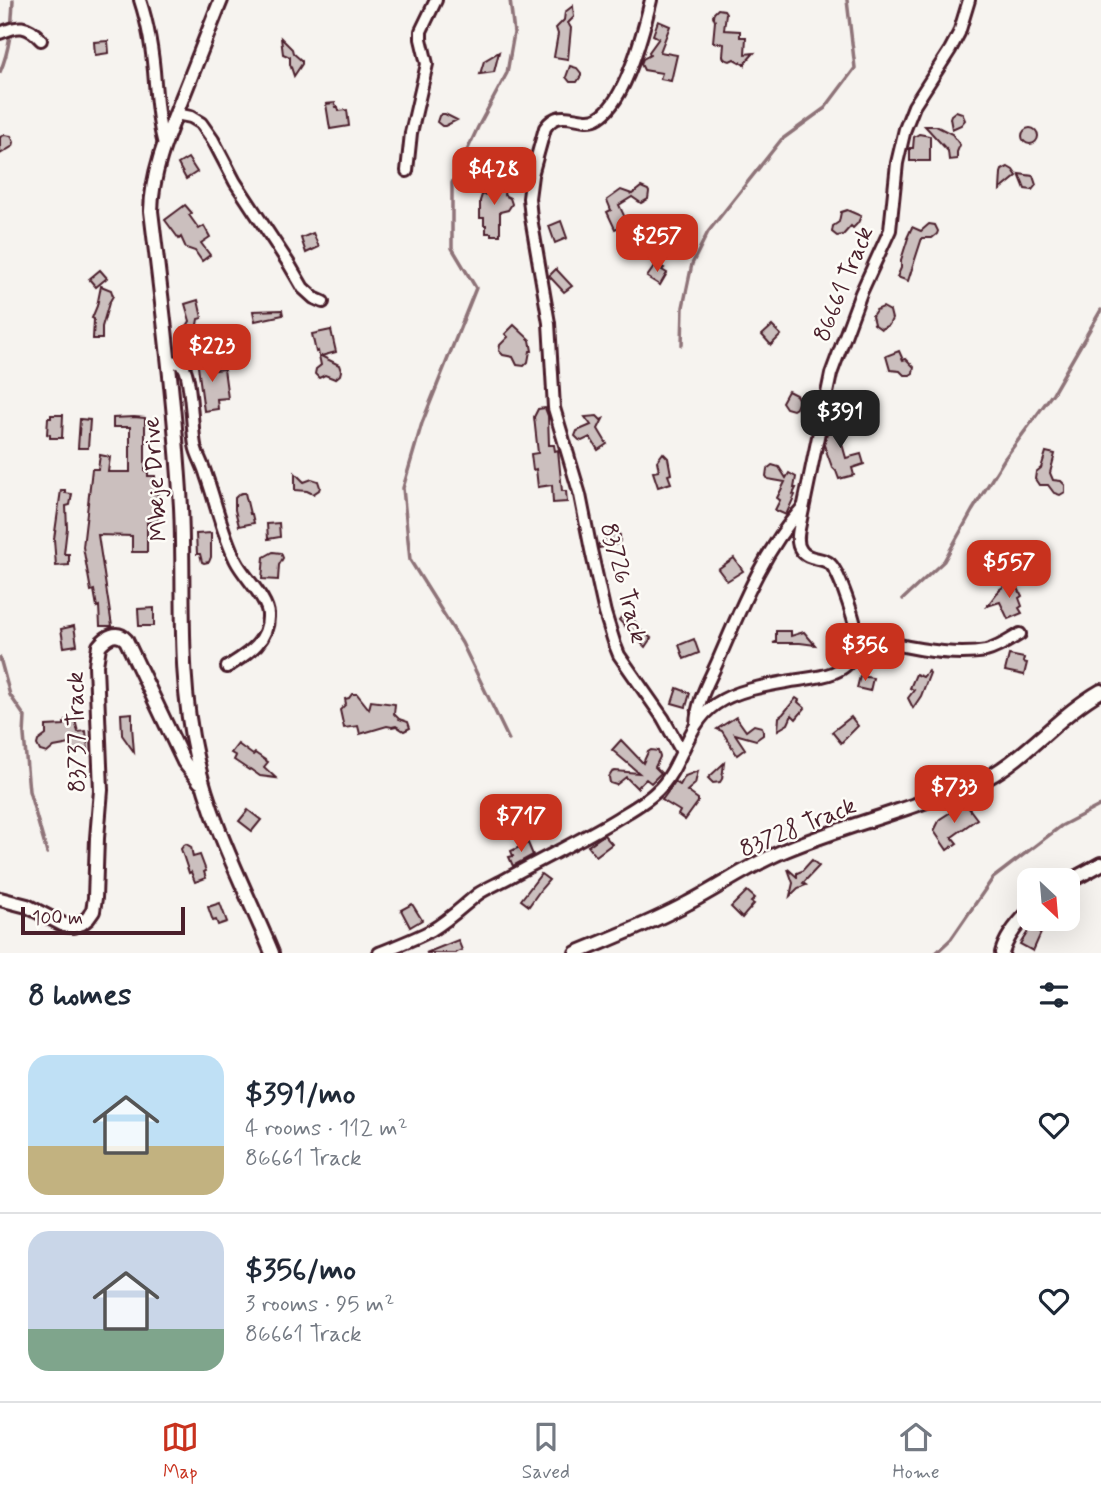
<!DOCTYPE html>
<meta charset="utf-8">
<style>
body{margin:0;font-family:Mynerve,sans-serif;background:#f2f2f3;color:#1f2937;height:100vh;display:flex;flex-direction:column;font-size:26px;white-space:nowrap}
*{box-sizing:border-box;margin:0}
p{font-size:23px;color:#747a83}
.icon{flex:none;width:38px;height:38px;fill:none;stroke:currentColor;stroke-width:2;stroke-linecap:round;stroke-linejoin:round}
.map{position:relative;height:953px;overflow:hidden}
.sheet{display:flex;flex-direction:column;background:#fff;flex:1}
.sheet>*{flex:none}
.needle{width:46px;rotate:154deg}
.tools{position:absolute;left:1017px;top:868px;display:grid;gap:14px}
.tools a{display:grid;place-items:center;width:63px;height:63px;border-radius:14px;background:#fff;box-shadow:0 7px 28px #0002;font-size:35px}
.scale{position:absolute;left:21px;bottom:18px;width:164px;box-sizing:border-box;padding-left:7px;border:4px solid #4a1f2b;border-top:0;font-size:19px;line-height:24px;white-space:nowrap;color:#4a1f2b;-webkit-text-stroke:5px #fdfcf7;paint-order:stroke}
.price{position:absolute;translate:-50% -60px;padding:0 16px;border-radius:14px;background:#c8321e;color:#fff;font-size:23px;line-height:46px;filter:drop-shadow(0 2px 4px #0008)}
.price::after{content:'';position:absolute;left:50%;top:42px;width:21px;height:16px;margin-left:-10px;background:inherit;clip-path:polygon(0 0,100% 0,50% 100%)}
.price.on{background:#222;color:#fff}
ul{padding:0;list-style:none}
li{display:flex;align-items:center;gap:21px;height:175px;padding:0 28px}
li+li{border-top:2px solid #e0e1e3}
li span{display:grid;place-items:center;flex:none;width:196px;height:140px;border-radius:21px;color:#555}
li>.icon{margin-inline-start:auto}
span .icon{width:84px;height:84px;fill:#fffc;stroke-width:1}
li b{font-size:30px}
h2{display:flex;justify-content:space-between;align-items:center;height:84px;padding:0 28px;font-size:30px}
.menu{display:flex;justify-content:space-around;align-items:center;height:98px;border-top:2px solid #e0e1e3;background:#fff;font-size:19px;color:#747a83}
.menu a{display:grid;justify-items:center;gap:4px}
.menu .on{color:#c8321e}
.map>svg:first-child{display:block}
</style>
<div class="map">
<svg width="1101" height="953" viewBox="0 0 1101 953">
<rect width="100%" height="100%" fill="#f6f3ef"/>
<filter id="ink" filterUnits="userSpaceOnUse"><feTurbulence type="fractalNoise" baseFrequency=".0143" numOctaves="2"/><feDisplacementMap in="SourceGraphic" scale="14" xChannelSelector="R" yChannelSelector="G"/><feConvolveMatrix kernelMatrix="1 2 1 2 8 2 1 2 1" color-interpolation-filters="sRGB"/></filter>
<g filter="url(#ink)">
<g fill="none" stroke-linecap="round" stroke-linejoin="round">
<g stroke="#8e7378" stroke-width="3.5">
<path d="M0 72C10 49 12 24 13 0"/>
<path d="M682 345 683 307 692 264 708 232 781 140 825 108 855 68 847 0"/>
<path d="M903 599 944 561 972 511 1005 458 1053 393 1101 310"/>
<path d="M0 658 10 695 25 717 24 735 29 791 47 853"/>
<path d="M509 740 462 643 410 560 403 488 422 423 476 288 452 248V183L478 127 507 73 514 33 510 0"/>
<path d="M936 953 951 939 993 878 1061 826 1101 805"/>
</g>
</g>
<g fill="#cbbfbe" stroke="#4a1f2b" stroke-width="2">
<path d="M573 6 574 17 568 23 571 28 568 59 554 57 558 34 556 28 564 20 565 12Z"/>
<path d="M718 9 724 10 726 13 724 30 740 31V37H746L745 54 754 53 745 63V65L734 59 730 61 724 59 723 56 724 44 713 42 715 21 713 16 714 13Z"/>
<path d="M658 21 670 26 660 52 677 55 671 81 660 79 662 73 644 70 641 64 643 59 650 55 649 52 659 38 653 35Z"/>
<path d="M281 38 292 49 293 53 302 61V64L294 76 290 64V57L283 54Z"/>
<path d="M108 41 109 53 95 55 94 42Z"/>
<path d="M499 52 494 72 480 74 484 61Z"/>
<path d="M570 66 577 68 581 73V76L577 82H570L566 77Z"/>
<path d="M335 103 336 107H338L339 111 347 110 349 126 330 129 326 104Z"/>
<path d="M956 111 962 113 965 120 961 125 952 129 950 118 951 115Z"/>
<path d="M442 114H445L457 120 445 126H442L437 122 439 116Z"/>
<path d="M925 126H936L952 134 960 145 957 152V159L949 160 948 151Z"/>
<circle cx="1030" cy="136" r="8"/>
<path d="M919 134 930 136V161H910V148H913L914 137Z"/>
<path d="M4 135 11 136 14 142 13 146 0 154V137Z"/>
<path d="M188 158 197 172 186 179 178 164Z"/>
<path d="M1008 167 1013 170 1017 176 1000 190 1001 173 1002 170Z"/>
<path d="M1019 174 1033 176 1036 185 1032 190 1025 189Z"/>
<path d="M499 179 505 181 506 183 504 195 510 198 512 204 508 210 500 212V235H491V233H486V225H484V218H480V201L482 195 494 193 493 182Z"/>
<path d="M641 187 648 190 649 192 648 199 641 203 632 197 619 205 628 224 622 222 624 225 615 229 607 212 611 210 607 200 621 190 632 194Z"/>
<path d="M185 205 192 213 189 215 199 229 204 226 210 237 201 243 210 255 202 261 195 251 186 248 181 237 179 239 165 220Z"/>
<path d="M847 210 861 216 858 223 853 228 851 226 843 235 837 236 832 232 833 226 839 222 841 212Z"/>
<path d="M643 215 648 217 651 223V226L646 230 632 226 639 217Z"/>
<path d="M561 221 567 238 555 243 549 226Z"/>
<path d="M929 224 935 225 938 231 937 234 932 238H922L908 281 897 277 901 268V260L908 238H907L912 227 921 231Z"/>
<path d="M313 233 319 247 306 253 301 238Z"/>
<path d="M656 264 664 268 662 270 667 273 660 285 647 277Z"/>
<path d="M556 269 572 286 564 292 549 276Z"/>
<path d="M100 270 107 278 96 287 89 279Z"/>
<path d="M101 286 111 290 113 296 109 303 102 327V339H93L94 319 92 318 97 306Z"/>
<path d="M198 300 202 318 198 319 195 336 193 330H190L187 326 190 321 185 304Z"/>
<path d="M883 307 890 311 892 319 889 325 881 329 874 324 872 316 876 310Z"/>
<path d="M282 310 283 315 255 321 253 311Z"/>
<path d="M514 325 530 340 532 351H530L528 362 524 366 517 365 513 357 503 355 499 351 500 345 508 337 505 334Z"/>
<path d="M772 326 781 335 771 345 762 335Z"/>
<path d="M331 330 336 352 321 356 339 365 341 371 340 375 335 379 325 375 319 378 315 374 316 369 321 365 318 351 316 352 312 334Z"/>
<path d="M899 351 903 360 906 359 914 367 913 373 910 375H904L900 371 890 370 886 356Z"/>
<path d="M197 359 216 360 215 370 224 369 228 398 217 399 218 409 204 411Z"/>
<path d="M788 391 796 395 799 401 796 408 793 410 786 408 782 402Z"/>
<path d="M545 408 548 416 549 445H554L555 451 558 450 562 491H566L567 502 553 503 552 485 538 487 536 469 533 470 531 454 538 453 534 417 538 409Z"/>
<path d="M842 414 845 416 849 422 846 430 839 433 846 458 861 454 864 464 852 468 854 475 839 479 836 471 832 467 824 445 827 433 833 431 832 420 838 415Z"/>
<path d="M51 415H63L62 438H50V435L47 434 48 418H51Z"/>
<path d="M597 416 601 420 603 419 598 429 607 444 598 450 590 437 582 441 579 440 575 436 577 431 591 425 585 417Z"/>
<path d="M134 417 145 418V472H148V476H155V494H158V522H147V552H132V536L98 535 112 626H100L99 606 97 607 94 590 91 591 83 547 92 469H98L100 455 110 457 108 472H130V427H113V418Z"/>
<path d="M80 419 90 420 88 448H78Z"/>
<path d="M1046 452 1055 454 1050 473 1053 480 1061 481 1065 485V492L1060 495 1054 493 1048 485H1039L1035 479 1036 472 1041 468Z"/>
<path d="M663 453 668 458 671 474 668 475 671 483 658 487 653 472 659 471 657 461Z"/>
<path d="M772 465 779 467 786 478 789 473 796 477 794 488H796L793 494 795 495 786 515 775 510 780 500 777 498 785 482 768 479 766 476 767 469Z"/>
<path d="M295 473 304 482 312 479 318 481 320 487 319 490 313 494 307 491 295 490Z"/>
<path d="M61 490H65V493L72 494 70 505 66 506 67 528 64 554H69V565L56 566 54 539Z"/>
<path d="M242 493H245L250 514H252L254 523 239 526 235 510V498L239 494Z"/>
<path d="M279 523 280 537 268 539 267 524Z"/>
<path d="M614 531 620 535V541L617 544 599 548 598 545 611 532Z"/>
<path d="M211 533V557L209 562 204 563 202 562 200 554H197L196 534Z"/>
<path d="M273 552 281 553 283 558 279 565 278 580 262 579 264 557Z"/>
<path d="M734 558 743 571 727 581 718 569Z"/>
<path d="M999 560 1006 562 1005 577 995 574 991 569 993 563Z"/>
<path d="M1014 580 1022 596 1019 598 1022 606 1019 608 1022 613 1008 619 1000 602 987 606 997 593 1000 590V589Z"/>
<path d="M154 608V626H139L138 609Z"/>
<path d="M628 614 637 624 635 626 651 638 645 647 619 620 622 616 624 618Z"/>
<path d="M74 626 77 645 64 647 61 629Z"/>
<path d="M776 631H791V636L804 632 815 645 800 643H773L776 642Z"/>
<path d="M694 639 699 653 684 659 679 645Z"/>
<path d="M1009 655 1024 658 1023 662 1027 663 1024 675 1005 671Z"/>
<path d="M928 671 930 673 921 696 913 708 908 698 914 690 910 688 916 674 923 677Z"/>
<path d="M860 676 873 678 870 691 857 688Z"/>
<path d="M677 688 690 693 686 707 672 703Z"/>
<path d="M352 694H357L369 709 371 701 395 704 394 714 399 719 408 722 410 728 404 731 396 726 392 727 387 726 360 734 358 726 344 728 340 710 346 704 345 699 349 698Z"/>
<path d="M796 698 799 700 798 702 805 708 796 719 792 715 788 724 778 730 779 717 783 714Z"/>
<path d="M132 713V726L134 752 122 735V733L121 714Z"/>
<path d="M736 717 746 731 754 725 762 727 763 731V735L756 740 735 734 745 749 737 755 722 731 717 729Z"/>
<path d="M851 717 858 726 841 743 832 732Z"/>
<path d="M66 720H75L78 732 86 731 88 749 71 751 70 744 54 747 47 753 40 751 37 745 38 741 46 735V726L64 725V723H66Z"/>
<path d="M621 740 643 763 648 752 651 750 658 751 660 757 655 767 661 773 651 783 646 779 637 788 626 777 616 785 610 783 609 777 612 772 615 771 639 773 612 750Z"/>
<path d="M238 744 253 755 255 753 268 762 264 767 276 778 260 776 250 769 249 770 234 760 236 756 231 753Z"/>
<path d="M724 763 722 779 720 782 713 783 708 778Z"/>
<path d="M698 771 695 784 687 791 698 799V802L685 820 678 815 680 811 662 800 675 782 680 785 685 776Z"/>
<path d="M965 803 977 819 952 837 957 843 947 850 934 831 940 819Z"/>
<path d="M248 810 261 820 252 831 239 821Z"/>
<path d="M604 835 612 844 596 856 588 846Z"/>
<path d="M528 843 533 855 513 866 509 857 513 856 511 851Z"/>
<path d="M186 844 191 847 193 857 200 855 206 871 204 872 206 878 195 882 191 872 189 873 181 849 184 845Z"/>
<path d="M812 860 819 866 803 883 806 885 798 888 790 896 793 883 788 869 797 877V873L802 871Z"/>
<path d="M541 874 549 880 541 889 529 906 521 900Z"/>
<path d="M747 891 755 898 751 902 754 904 742 918 731 907Z"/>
<path d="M220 903 227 922 218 925 216 920 213 921 208 907Z"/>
<path d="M412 904 422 920 410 927 401 910Z"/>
<path d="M1031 927 1041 933 1033 951 1020 944Z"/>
<path d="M458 940 462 950 455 953H426Z"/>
</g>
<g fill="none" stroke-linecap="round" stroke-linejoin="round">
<defs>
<g id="minor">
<path d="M140 0C149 27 153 54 155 83 157 103 158 124 164 144"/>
<path d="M651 0C644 29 626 101 599 117 582 128 561 104 545 128L532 175 529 198 531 218 549 323 554 408 580 495 591 550 605 613 615 645 619 655 663 718 682 752"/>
<path d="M0 33C18 25 27 24 41 40"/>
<path d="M176 114 191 117 201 123 213 140 235 182 289 264 303 288 314 298 323 302"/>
<path d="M407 171 411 133 427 64 421 39V31L436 0"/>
<path d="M168 360C173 361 179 363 183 366 191 374 192 430 195 445 197 456 203 464 206 475 216 503 222 533 236 561 244 577 268 599 268 615 269 642 247 654 227 667"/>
<path d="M857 634C893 645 949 658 986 651 998 648 1010 640 1020 634"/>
<path d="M696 724C697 701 708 683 717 663 741 608 762 553 802 508"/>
<path d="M379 953C396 946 415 939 432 930 449 920 463 906 478 894 487 888 497 884 506 879 543 858 582 840 618 818 631 810 646 802 657 791 683 767 685 725 716 704 735 691 763 686 786 682 810 677 845 679 855 652 857 647 858 641 857 636 856 624 839 569 829 563 820 557 807 560 801 550 795 542 799 529 801 519L831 374 861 293 890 230 897 163 905 129 914 106 950 50 959 33 969 0"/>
</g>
<g id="tertiary">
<path d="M221 0C208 32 196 64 183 96 168 134 152 170 151 211 163 310 175 408 181 507 185 590 177 674 196 756 211 825 245 888 272 953"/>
<path d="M1068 882 1101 864"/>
<path d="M0 899 27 906 64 925 73 926 82 923 88 918 93 911 95 898 97 838 101 790 96 665 99 646C106 637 117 630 126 640L184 762 200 782"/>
<path d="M576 953C614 937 652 923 688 903 721 886 751 864 786 850 834 830 884 817 932 799 950 793 969 787 987 778 1029 755 1059 715 1101 691"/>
<path d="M1002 953C1006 937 1017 924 1029 912"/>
</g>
</defs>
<use href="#minor" stroke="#4a1f2b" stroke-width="16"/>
<use href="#tertiary" stroke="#4a1f2b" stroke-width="18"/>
<use href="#minor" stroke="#fdfcf7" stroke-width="10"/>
<use href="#tertiary" stroke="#fdfcf7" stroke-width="12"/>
</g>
</g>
<g text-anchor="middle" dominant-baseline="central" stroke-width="5" stroke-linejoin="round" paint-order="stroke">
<g font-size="24" fill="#4a1f2b" stroke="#fdfcf7">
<text transform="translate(844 284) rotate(-68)">86661 Track</text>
<text transform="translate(156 479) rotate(-94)">Mbeje Drive</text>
<text transform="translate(623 583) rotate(75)">83726 Track</text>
<text transform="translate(77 732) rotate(-91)">83737 Track</text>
<text transform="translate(798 828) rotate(-22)">83728 Track</text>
</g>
</g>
</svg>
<div class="tools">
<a><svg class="needle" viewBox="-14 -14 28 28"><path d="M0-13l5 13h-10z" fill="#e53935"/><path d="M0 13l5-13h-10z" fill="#747a83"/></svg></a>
</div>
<div class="scale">100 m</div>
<b class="price" style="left:494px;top:207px">$428</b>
<b class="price" style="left:657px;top:274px">$257</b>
<b class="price" style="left:212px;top:384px">$223</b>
<b class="price on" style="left:840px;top:450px">$391</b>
<b class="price" style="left:1009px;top:600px">$557</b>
<b class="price" style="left:865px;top:683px">$356</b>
<b class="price" style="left:954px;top:825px">$733</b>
<b class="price" style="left:521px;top:854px">$717</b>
</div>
<section class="sheet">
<h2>8 homes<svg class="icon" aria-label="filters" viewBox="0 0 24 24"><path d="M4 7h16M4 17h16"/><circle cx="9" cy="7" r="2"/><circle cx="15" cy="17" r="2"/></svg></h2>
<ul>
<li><span style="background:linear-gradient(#bfe0f5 65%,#c2b280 0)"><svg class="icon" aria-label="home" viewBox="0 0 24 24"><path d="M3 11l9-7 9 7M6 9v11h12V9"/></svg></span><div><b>$391/mo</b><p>4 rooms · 112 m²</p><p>86661 Track</p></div><svg class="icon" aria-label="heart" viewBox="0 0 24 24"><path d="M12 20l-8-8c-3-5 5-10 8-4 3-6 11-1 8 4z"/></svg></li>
<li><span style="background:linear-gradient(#c9d6e8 70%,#7fa58c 0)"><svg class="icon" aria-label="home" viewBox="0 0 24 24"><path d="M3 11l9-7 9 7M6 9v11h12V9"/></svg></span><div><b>$356/mo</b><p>3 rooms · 95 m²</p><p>86661 Track</p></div><svg class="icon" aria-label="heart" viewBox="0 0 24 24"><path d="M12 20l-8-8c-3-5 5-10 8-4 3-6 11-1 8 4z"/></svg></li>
</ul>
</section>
<nav class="menu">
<a class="on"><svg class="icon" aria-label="map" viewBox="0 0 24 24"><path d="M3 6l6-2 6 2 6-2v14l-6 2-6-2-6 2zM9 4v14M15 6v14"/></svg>Map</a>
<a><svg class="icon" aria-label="saved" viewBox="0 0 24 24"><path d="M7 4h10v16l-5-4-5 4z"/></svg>Saved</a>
<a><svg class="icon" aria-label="home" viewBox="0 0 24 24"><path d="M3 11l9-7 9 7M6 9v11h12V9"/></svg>Home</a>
</nav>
